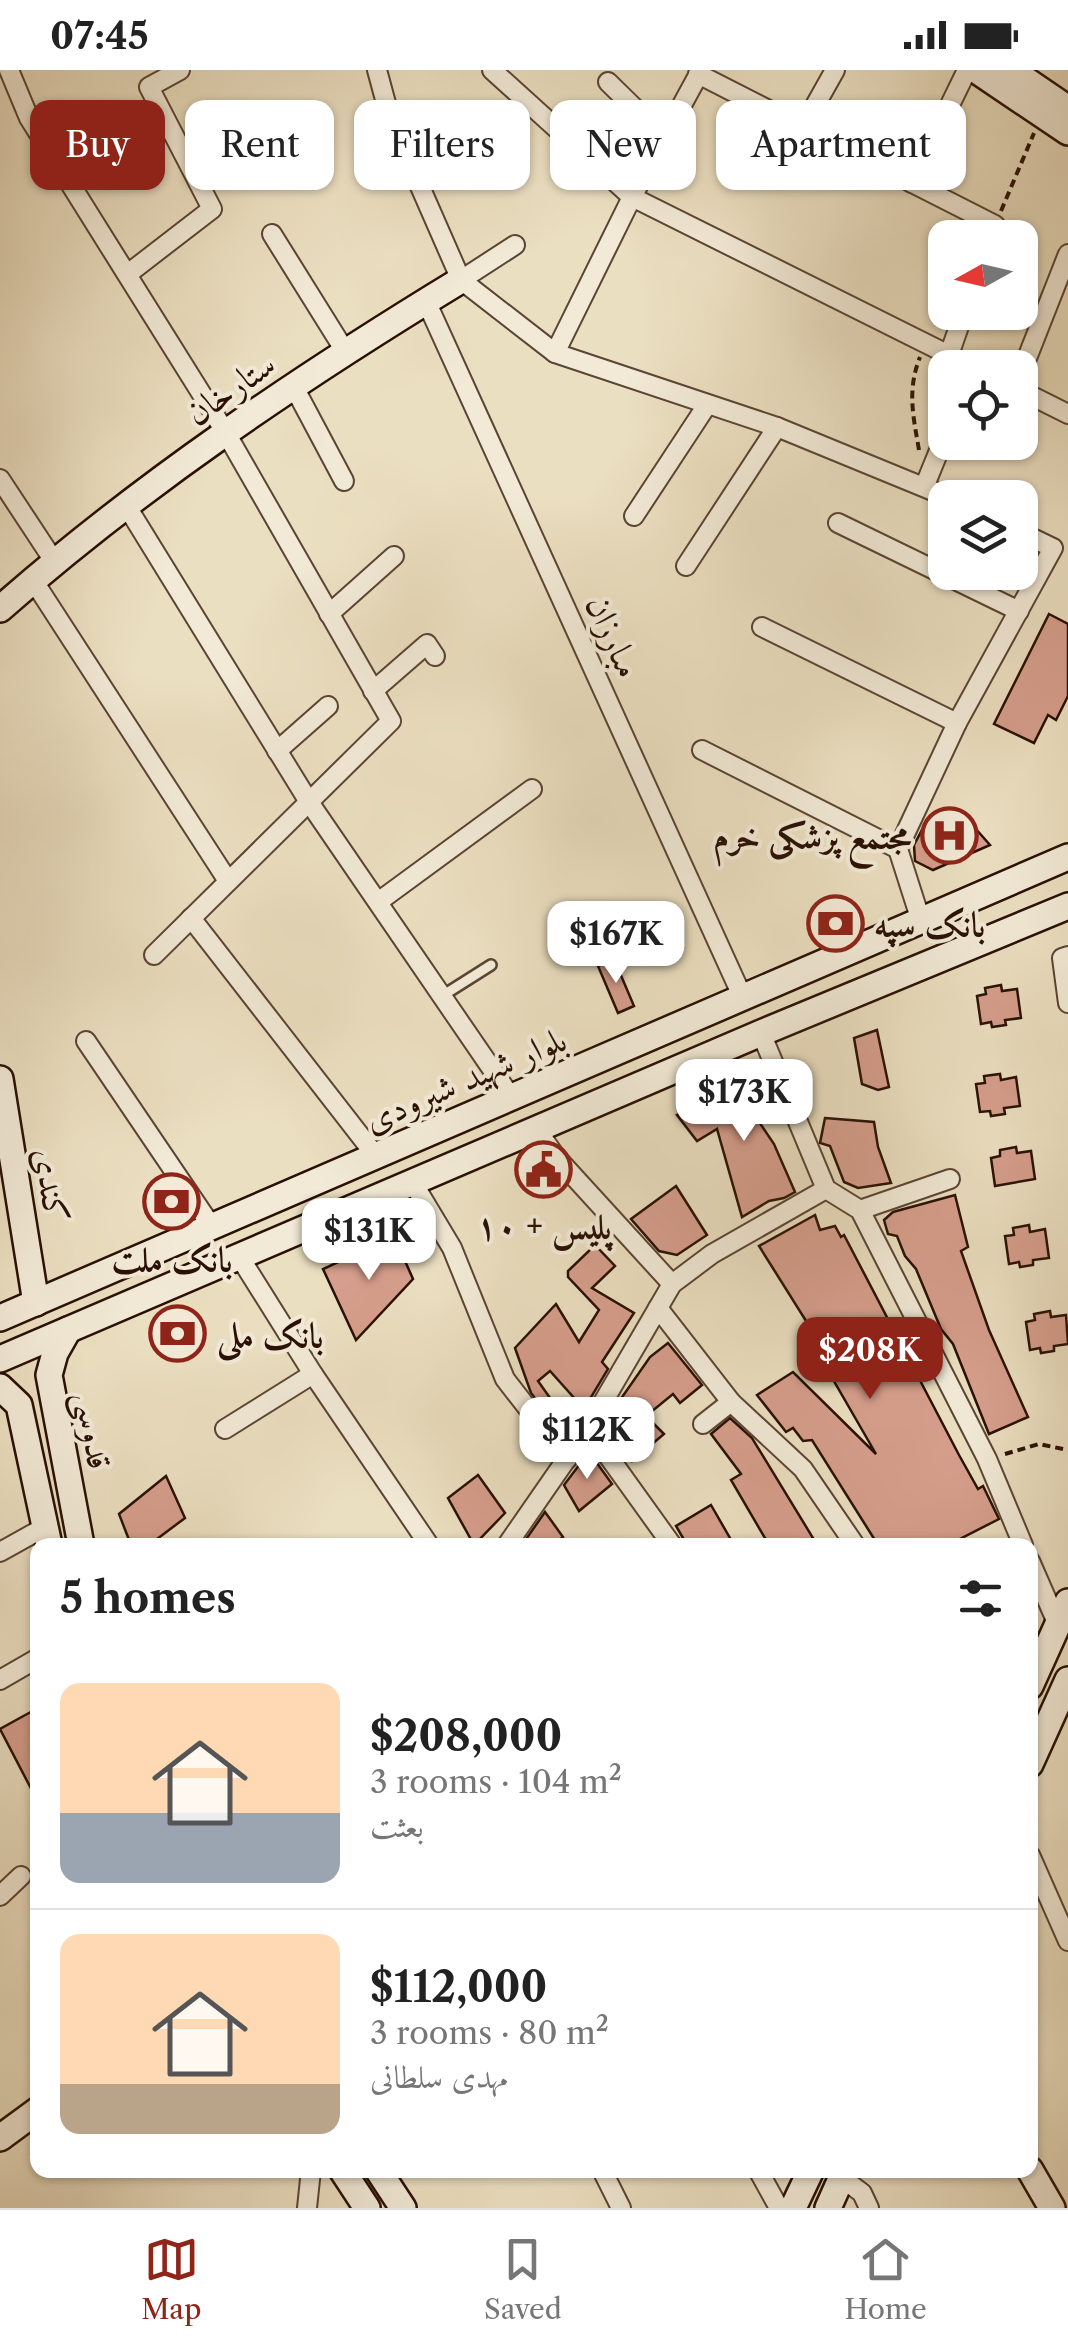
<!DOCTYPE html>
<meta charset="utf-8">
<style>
body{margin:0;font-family:"Libre Caslon Text",Amiri,serif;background:#f2f2f2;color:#222;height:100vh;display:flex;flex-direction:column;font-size:38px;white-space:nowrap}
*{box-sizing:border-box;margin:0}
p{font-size:32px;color:#767676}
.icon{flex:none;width:55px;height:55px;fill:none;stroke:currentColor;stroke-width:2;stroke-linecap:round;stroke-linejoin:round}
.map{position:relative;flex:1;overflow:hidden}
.sheet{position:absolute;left:30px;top:1468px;width:1008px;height:640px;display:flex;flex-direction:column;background:#fff;border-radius:20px;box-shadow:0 2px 8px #0004}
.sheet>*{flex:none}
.guide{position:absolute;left:30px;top:30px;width:1010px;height:90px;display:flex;gap:20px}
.needle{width:65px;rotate:262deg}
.tools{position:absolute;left:928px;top:150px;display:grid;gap:20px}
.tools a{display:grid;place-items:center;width:110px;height:110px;border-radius:20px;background:#fff;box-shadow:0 2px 8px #0004;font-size:50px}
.price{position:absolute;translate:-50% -85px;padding:0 22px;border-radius:20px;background:#fff;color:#222;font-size:32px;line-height:65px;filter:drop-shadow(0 2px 5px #0008)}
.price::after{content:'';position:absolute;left:50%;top:60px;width:30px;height:22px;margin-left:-15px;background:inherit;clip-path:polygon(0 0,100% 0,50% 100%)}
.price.selected{background:#8f2418;color:#fff}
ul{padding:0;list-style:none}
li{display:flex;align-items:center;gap:30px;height:250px;padding:0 30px}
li+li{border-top:2px solid #e0e0e0}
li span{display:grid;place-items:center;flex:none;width:280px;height:200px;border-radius:20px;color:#555}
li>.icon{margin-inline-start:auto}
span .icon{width:120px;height:120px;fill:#fffc;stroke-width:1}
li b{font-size:42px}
h2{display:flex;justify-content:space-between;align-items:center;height:120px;padding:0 30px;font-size:42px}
.pill{padding:0 35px;border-radius:20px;background:#fff;box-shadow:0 2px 8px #0004;font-size:35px;line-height:90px}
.pill.selected{background:#8f2418;color:#fff}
.status{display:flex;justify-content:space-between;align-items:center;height:70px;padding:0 50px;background:#fff;direction:ltr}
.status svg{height:28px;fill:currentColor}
.dock{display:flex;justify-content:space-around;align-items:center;height:140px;border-top:2px solid #e0e0e0;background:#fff;font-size:28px;color:#767676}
.dock a{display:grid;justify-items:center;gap:5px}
.dock .selected{color:#8f2418}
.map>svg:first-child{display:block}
</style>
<div class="status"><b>07:45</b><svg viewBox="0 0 49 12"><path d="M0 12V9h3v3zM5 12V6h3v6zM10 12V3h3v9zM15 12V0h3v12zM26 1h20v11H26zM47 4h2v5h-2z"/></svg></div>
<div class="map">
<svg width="1068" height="2138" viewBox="0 0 1068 2138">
<rect width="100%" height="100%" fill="#ebdfc1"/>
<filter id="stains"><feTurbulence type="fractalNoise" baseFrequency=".002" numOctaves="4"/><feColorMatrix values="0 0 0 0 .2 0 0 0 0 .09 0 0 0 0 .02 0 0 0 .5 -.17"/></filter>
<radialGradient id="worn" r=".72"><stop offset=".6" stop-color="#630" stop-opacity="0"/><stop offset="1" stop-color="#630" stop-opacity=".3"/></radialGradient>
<g fill="#d69e8c" stroke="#291004" stroke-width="2.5">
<path d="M1049 544 1068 554V626L1056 650 1048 645 1034 673 994 654Z"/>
<path d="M960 741 990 775 933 800 915 791 914 775 923 758Z"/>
<path d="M614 889 634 936 618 943 598 896Z"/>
<path d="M1001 915 1002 921 1017 919 1021 948 1005 950 1006 955 992 957 991 952 981 954 977 926 986 924 985 918Z"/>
<path d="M877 960 889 1017 878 1020 862 1014 854 968Z"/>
<path d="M1000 1004 1001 1010 1016 1007 1020 1036 1004 1038 1005 1044 991 1046 990 1041 980 1042 976 1014 985 1013 984 1006Z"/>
<path d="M765 1005 774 1027 751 1040 774 1074 795 1122 784 1128 769 1131 742 1147 717 1059 697 1071 677 1045Z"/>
<path d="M825 1048 874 1052 878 1077 891 1113 858 1118 844 1112 830 1076 820 1073Z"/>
<path d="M1016 1077 1017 1083 1031 1081 1035 1109 995 1116 991 1088 1000 1086V1080Z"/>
<path d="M676 1116 707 1165 677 1185 659 1181 631 1149Z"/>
<path d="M955 1125 968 1177 961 1181 989 1260 1028 1347 989 1364 953 1274 941 1259 916 1199 905 1186 897 1166 888 1164 884 1150 893 1142Z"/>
<path d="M815 1145 820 1160 835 1156 841 1167 844 1165 959 1385 978 1419 983 1416 999 1449 948 1475H878L812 1370 803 1371 793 1358 786 1362 757 1325 793 1302 876 1384 812 1273 818 1270 759 1176Z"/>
<path d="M1029 1155 1030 1162 1045 1159 1049 1188 1033 1190V1195L1020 1197 1019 1192 1009 1194 1005 1166 1014 1165 1013 1158Z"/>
<path d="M394 1166 413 1209 356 1270 323 1199Z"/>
<path d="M595 1175 615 1196 592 1218 634 1243 602 1292 608 1299 584 1339 550 1301 538 1311 572 1359 566 1368 531 1323 515 1278 556 1234 579 1272 599 1240 568 1207V1201Z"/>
<path d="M1050 1241 1051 1247 1066 1245 1068 1274 1054 1276V1281L1041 1283 1040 1278 1030 1280 1026 1252 1035 1250 1034 1244Z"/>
<path d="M668 1273 702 1315 680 1333 673 1324 646 1346 664 1364 632 1391 607 1364 611 1343 650 1287Z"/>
<path d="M730 1348 752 1368 813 1468 802 1475H769L731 1410 741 1404 711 1364Z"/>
<path d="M589 1382 612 1414 579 1441 564 1415Z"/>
<path d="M478 1405 505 1443 474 1475 448 1428Z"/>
<path d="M166 1406 185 1448 149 1475H131L119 1444Z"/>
<path d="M711 1435 734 1475H687L676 1456Z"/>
<path d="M545 1442 563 1467 553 1475H522Z"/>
<path d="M38 1638V1732L0 1659Z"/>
</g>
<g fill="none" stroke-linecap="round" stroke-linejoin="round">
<defs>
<path id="lane" d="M442 926 491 895"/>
<g id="street">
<path d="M9 0 29 48 226 363 391 651 154 885"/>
<path d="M377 0 390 48 461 210 555 283 777 357 950 428"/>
<path d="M492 0 632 127 975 298"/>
<path d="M698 4 995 155 990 168"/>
<path d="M608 12 664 67"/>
<path d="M803 57 835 0"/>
<path d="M912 113 967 0"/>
<path d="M272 164 345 281"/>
<path d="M129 203 212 139 149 17 180 0"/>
<path d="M461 210 515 175"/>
<path d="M426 231 743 928"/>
<path d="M555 283 632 127 701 0"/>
<path d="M949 285 964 242"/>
<path d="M1020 306 1068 184"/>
<path d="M294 317 344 411"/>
<path d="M1020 320 1068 344"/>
<path d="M0 409 54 491"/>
<path d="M925 415 945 366"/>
<path d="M126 435 309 732 511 1027"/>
<path d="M634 446 707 335"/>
<path d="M838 453 1019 541"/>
<path d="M686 496 777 357"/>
<path d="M33 510 228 811"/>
<path d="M329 544 394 486"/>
<path d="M762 557 957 653"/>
<path d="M373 621 427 574 435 586"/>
<path d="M702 680 898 779"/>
<path d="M277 681 328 636"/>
<path d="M378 832 532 719"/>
<path d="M191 848 376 1086"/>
<path d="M921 851 898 779 957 653 1053 478 1020 462"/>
<path d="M1068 886 1062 888 1068 933"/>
<path d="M761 963 826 1119 860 1140 987 1389 1023 1475"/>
<path d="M86 971 212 1157"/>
<path d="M537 1060 556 1087 672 1214"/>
<path d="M413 1113 452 1178 505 1309 567 1389"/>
<path d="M860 1140 950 1109"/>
<path d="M239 1186 313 1304 429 1475"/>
<path d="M658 1238 731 1332 803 1399 855 1475"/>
<path d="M703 1354 731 1332"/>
<path d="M588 1358 672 1475"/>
<path d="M225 1359 313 1304"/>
<path d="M507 1475 588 1358 672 1214 712 1184 826 1119"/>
<path d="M0 1482 45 1457"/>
<path d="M1030 1491 1058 1555"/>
<path d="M0 1610 38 1588"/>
<path d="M1030 1785 1068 1871"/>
<path d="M0 1826 21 1806"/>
<path d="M602 2100 621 2138"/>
<path d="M758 2100 779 2138"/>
<path d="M842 2108 862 2123 869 2138"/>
<path d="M307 2138 311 2100"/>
</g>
<g id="secondary">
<path d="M976 0 1068 62"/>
<path d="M1011 0 1068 39"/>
<path d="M0 539C142 414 300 308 461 210"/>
<path d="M0 1009 36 1233"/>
<path d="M0 1248 1068 787"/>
<path d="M68 1260 55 1283 49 1305 81 1475"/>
<path d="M0 1289 761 963 1068 836"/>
<path d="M0 1317 19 1335 49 1475"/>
<path d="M1030 1616 1068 1532"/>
<path d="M1030 1694 1068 1610"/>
<path d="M0 2068 38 2040"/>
<path d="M342 2100 367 2138"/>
<path d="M378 2100 403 2138"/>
<path d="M1030 2100 1052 2138"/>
<path d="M793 2138 811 2100"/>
<path d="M828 2138 845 2100"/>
</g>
</defs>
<use href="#lane" stroke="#5a4433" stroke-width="14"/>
<use href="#street" stroke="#5a4433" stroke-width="22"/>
<use href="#secondary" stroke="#291004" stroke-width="30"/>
<g stroke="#291004" stroke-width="4" stroke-dasharray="8 5" stroke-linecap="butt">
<path d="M1001 141 1034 63"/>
<path d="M919 380C913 345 907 320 920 287"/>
<path d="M712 1013 720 1016"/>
<path d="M1005 1384 1039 1374 1068 1380"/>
</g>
<use href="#lane" stroke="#f2ead7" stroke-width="9"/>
<use href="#street" stroke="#f2ead7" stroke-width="18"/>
<use href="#secondary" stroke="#f2ead7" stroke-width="25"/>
</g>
<defs>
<symbol id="hospital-ring" viewBox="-11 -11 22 22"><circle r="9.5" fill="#f2ead7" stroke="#8f2418" stroke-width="1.5"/><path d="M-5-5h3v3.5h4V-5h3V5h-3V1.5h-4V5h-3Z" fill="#8f2418"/></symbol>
<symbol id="bank-ring" viewBox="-11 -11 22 22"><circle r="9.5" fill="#f2ead7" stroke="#8f2418" stroke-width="1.5"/><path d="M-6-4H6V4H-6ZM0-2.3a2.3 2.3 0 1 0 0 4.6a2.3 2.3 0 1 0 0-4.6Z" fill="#8f2418"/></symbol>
<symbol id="civic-ring" viewBox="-11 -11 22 22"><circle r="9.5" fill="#f2ead7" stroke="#8f2418" stroke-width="1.5"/><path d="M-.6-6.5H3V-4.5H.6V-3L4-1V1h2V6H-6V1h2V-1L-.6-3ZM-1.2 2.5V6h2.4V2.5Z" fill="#8f2418"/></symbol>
</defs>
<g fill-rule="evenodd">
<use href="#hospital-ring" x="918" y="734" width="63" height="63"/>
<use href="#bank-ring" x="804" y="822" width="63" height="63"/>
<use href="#civic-ring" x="512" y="1068" width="63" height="63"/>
<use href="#bank-ring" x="140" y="1100" width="63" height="63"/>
<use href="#bank-ring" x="146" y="1232" width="63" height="63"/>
</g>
<g text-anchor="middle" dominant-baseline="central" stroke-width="8" stroke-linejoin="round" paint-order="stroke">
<g font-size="35" fill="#291004" stroke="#f2ead7">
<text transform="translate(230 318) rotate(-35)">ستارخان</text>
<text transform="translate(614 566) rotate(66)">مبارزان</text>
<text transform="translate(465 1009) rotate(-23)">بلوار شهید شیرودی</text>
<text transform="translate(52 1115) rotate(81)">کندی</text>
<text transform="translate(94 1360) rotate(80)">قدوسی</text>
</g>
<g font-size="35" font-weight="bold" fill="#291004" stroke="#f2ead7" text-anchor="start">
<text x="911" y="765" text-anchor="end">مجتمع پزشکی خرم</text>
<text x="874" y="853">بانک سپه</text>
<text x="544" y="1155" text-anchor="middle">پلیس + ۱۰</text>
<text x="172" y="1188" text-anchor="middle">بانک ملت</text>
<text x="217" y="1264">بانک ملی</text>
</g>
</g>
<rect width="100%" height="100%" filter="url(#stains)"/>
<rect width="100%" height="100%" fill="url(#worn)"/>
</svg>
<div class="tools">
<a><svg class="needle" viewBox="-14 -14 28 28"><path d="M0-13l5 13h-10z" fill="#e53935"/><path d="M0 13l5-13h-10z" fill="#767676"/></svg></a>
<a><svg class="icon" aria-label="locate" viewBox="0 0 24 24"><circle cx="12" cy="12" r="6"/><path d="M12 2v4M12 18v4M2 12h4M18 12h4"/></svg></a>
<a><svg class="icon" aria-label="layers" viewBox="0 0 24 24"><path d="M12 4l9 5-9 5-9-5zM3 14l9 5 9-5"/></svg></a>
</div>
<b class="price" style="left:616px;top:916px">$167K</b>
<b class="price" style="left:744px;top:1074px">$173K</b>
<b class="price" style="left:369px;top:1213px">$131K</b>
<b class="price selected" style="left:870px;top:1332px">$208K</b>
<b class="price" style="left:587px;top:1412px">$112K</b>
<div class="guide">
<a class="pill selected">Buy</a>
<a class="pill">Rent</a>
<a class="pill">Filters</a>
<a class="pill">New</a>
<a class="pill">Apartment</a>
</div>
<section class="sheet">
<h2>5 homes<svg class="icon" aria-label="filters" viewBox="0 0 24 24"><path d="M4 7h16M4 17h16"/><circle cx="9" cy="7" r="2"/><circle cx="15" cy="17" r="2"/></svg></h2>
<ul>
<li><span style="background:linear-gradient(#ffd9b3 65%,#9aa5b1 0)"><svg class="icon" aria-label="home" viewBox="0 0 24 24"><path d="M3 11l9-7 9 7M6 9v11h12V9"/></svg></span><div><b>$208,000</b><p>3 rooms · 104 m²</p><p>بعثت</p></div></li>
<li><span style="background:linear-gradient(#ffd9b3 75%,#b9a48a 0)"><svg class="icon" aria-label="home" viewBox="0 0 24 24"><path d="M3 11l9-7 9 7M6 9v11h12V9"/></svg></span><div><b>$112,000</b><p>3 rooms · 80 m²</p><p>مهدی سلطانی</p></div></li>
</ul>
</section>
</div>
<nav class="dock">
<a class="selected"><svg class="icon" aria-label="map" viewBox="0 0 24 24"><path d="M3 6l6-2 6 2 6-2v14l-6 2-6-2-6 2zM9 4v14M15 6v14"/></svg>Map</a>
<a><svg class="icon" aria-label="saved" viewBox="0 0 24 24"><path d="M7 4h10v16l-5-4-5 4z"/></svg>Saved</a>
<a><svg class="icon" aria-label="home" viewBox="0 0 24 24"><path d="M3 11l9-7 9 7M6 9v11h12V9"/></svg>Home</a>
</nav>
